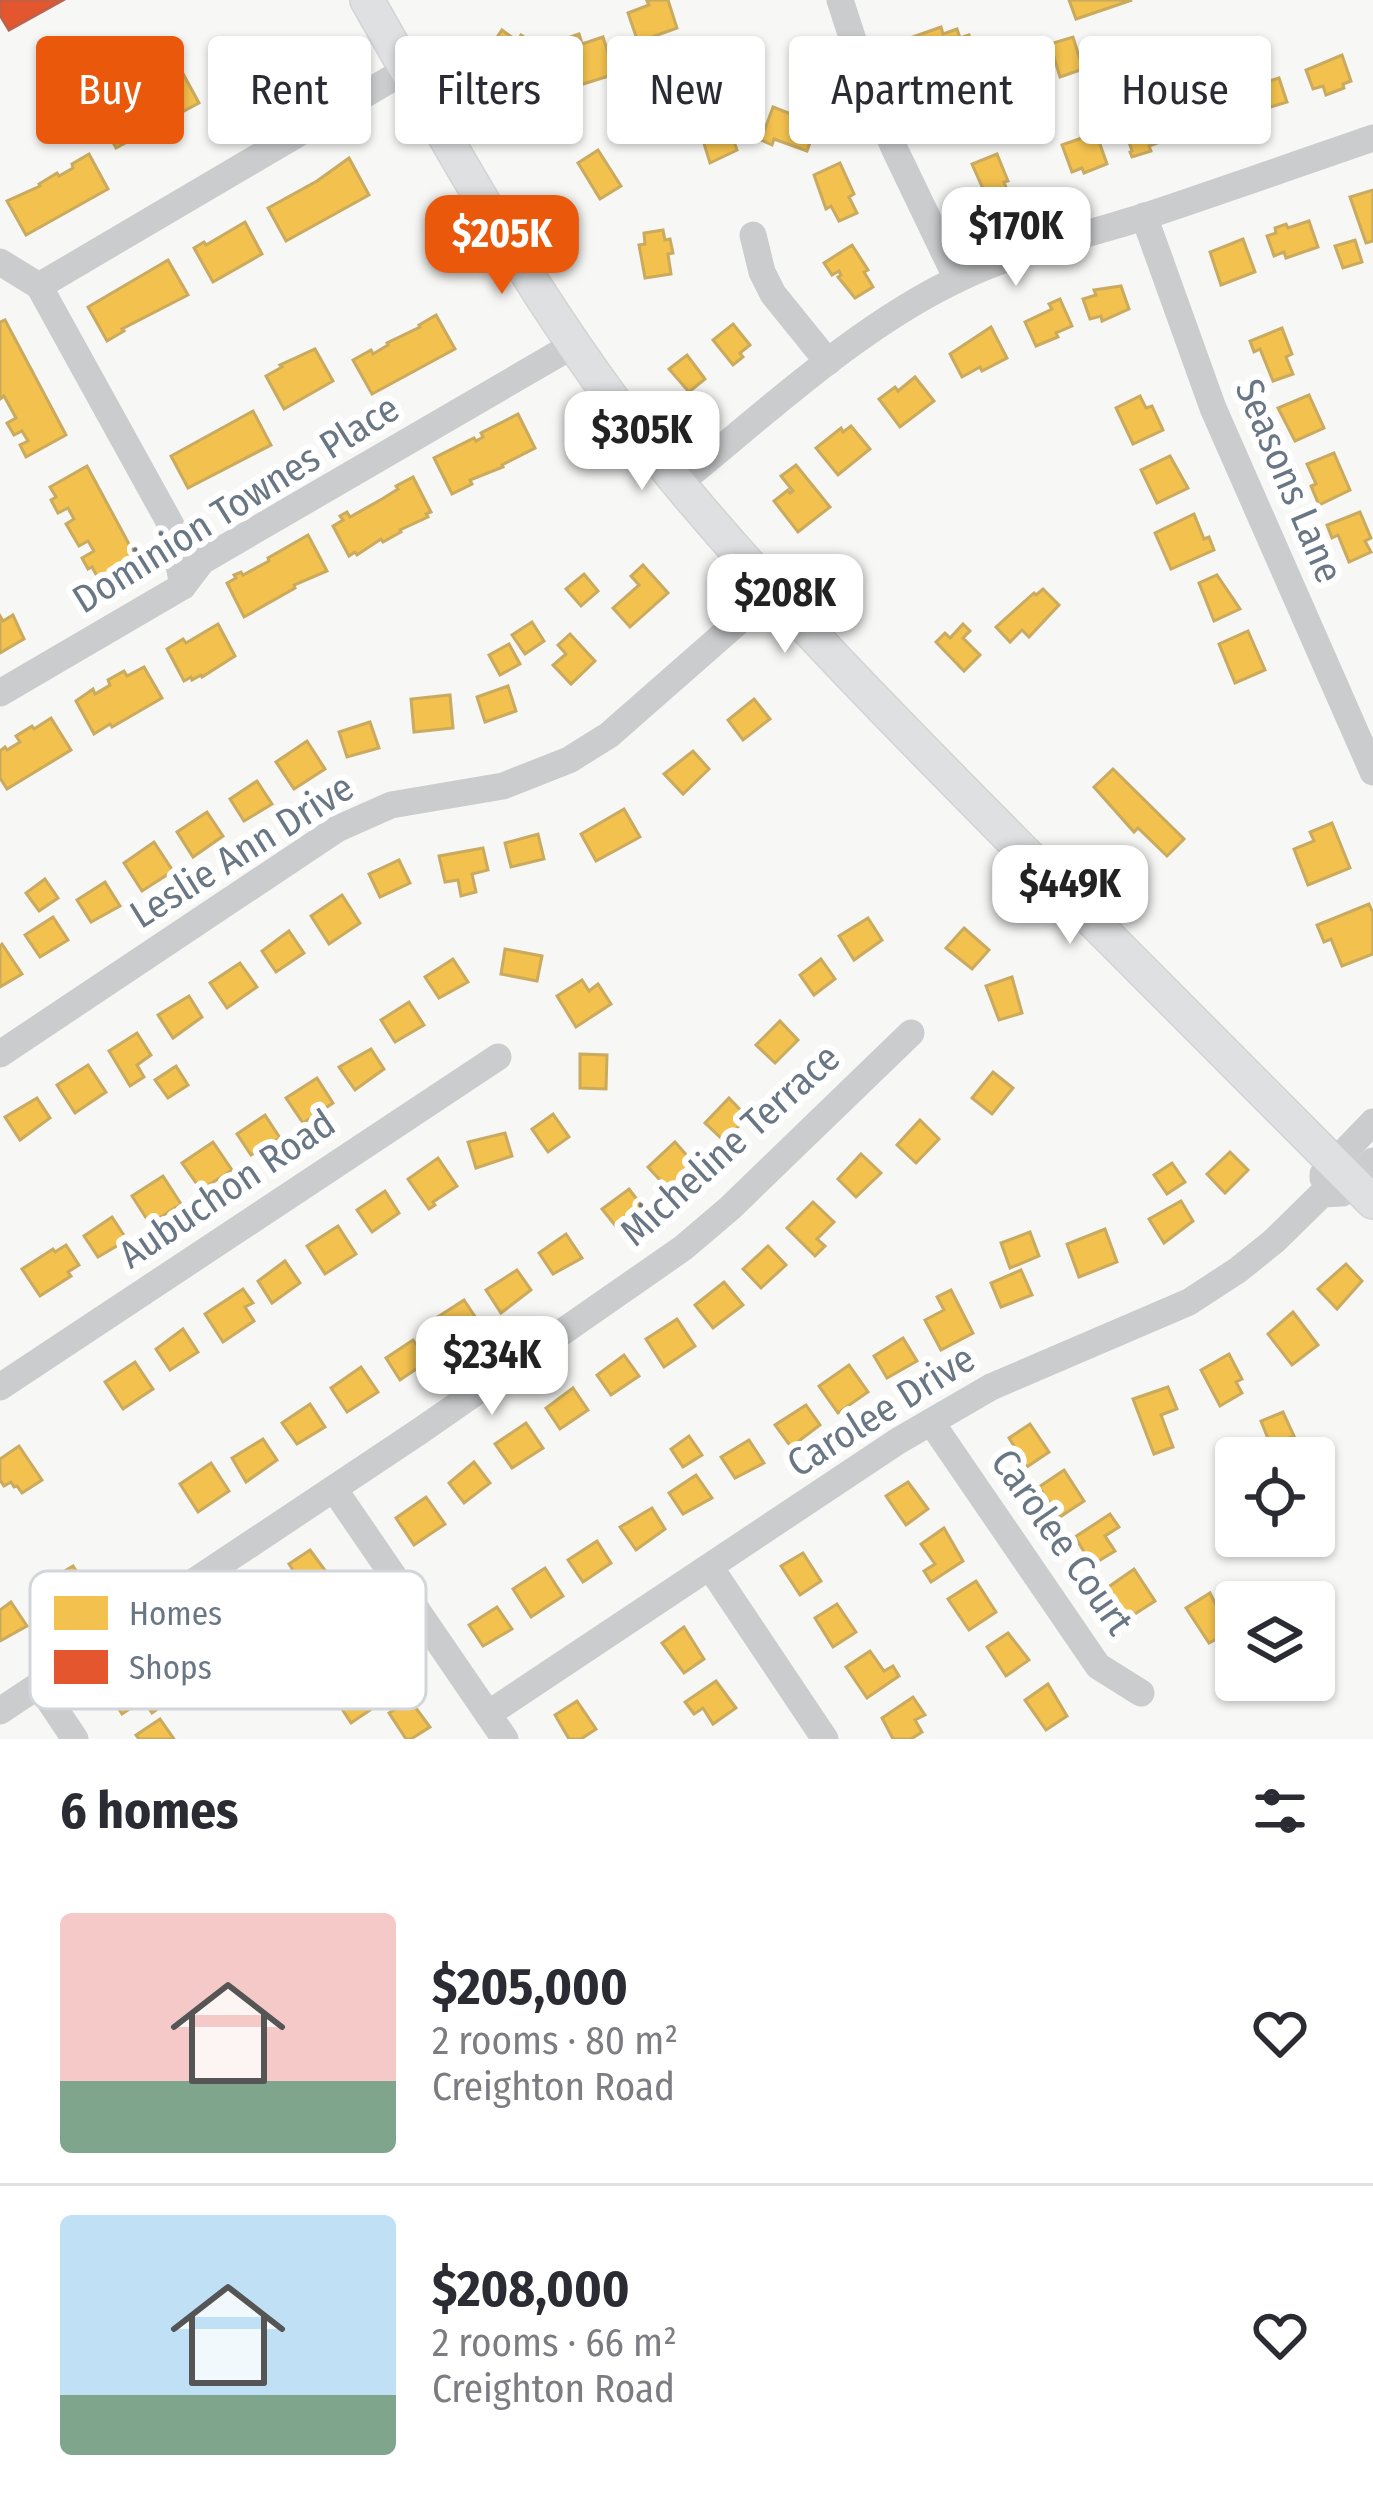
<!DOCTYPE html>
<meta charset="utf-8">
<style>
body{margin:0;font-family:"Fira Sans Condensed",sans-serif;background:#f7f7f7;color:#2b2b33;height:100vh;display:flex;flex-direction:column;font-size:45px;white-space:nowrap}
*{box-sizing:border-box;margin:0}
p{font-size:39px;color:#7c7c81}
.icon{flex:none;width:66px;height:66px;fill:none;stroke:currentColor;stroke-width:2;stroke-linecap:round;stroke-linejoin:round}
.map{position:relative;height:1739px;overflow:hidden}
.panel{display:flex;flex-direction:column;background:#fff;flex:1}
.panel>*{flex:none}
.top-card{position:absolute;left:36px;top:36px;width:1302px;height:108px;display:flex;gap:24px}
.controls{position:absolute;left:1215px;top:1437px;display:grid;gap:24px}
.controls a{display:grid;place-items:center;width:120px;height:120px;border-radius:12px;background:#fff;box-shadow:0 3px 9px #0004;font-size:60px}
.price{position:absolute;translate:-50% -102px;padding:0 27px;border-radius:24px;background:#fff;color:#222;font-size:39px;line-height:78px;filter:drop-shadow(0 3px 6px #0008)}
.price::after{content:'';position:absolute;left:50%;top:72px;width:36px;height:27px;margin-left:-18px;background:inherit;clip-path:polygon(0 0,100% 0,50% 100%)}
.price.on{background:#ea580c;color:#fff}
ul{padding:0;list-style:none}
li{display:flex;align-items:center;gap:36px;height:300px;padding:0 60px}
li+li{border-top:3px solid #e1e1e2}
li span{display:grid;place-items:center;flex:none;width:336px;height:240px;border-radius:12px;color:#555}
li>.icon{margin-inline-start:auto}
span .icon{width:144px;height:144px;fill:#fffc;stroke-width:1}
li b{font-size:51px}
h2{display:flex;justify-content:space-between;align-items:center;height:144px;padding:0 60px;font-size:51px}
.chip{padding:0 42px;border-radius:12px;background:#fff;box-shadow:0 3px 9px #0004;font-size:42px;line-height:108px}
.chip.on{background:#ea580c;color:#fff}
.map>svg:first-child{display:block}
</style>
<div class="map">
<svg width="1373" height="1739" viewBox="0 0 1373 1739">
<rect width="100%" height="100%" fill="#f7f7f6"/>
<g fill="#f2c14e" stroke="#c9aa5e" stroke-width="3">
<path d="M651 0H668L677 28 638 42 628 13 649 5 647 1Z"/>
<path d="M1069 0H1132L1076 19Z"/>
<path d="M941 27 943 34 957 29 960 38 969 35 973 47 965 50 969 64 933 76 926 55 917 58 910 38Z"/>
<path d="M502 30 517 41 521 35 536 45 533 49 543 56 527 78 495 59 497 55 489 49Z"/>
<path d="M579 34 582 44 603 37 615 74 580 85 576 72 570 73 567 63 572 61 565 39Z"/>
<path d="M1073 37 1083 69 1060 77 1050 44Z"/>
<path d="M287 45 304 77 271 93 272 95 237 114 220 81 236 72 238 74Z"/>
<path d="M1342 55 1351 81 1343 84 1344 88 1326 95 1323 86 1313 89 1306 70Z"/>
<path d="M181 70 199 103 116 148 99 116 148 87 150 91 165 82 164 79Z"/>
<path d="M1279 78 1287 102 1267 108 1268 112 1257 116 1248 88Z"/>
<path d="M963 91 968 102 974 100 984 127 953 140 948 127 954 125 943 98Z"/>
<path d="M1222 97 1229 120 1202 130 1201 124 1192 127 1187 110Z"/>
<path d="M773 107 799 117 797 122 815 129 807 151 774 139 772 145 761 140Z"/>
<path d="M1161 111 1171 138 1149 146 1151 151 1132 157 1130 152 1132 151 1123 125Z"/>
<path d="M728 125 737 150 710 163 701 134Z"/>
<path d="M1096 133 1107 164 1084 173 1082 168 1072 172 1062 145Z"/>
<path d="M598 150 621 186 600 199 578 163Z"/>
<path d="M89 154 108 189 26 235 7 201 40 186 39 184 57 173 59 176 73 168 72 164Z"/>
<path d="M997 154 1008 181 1004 182 1011 201 992 209 972 164Z"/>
<path d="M349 158 369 195 286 241 268 208 317 181Z"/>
<path d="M840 163 854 194 849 197 857 213 839 221 831 206 826 209 814 175Z"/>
<path d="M1373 190V241L1366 243 1350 197Z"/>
<path d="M1309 221 1318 247 1286 258 1284 252 1274 256 1267 236 1276 233 1275 228 1286 224 1288 228Z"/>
<path d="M245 222 262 254 213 282 194 248 204 242 206 245Z"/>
<path d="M663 230 665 240 670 239 673 253 668 254 671 274 645 278 639 245 645 244 644 233Z"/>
<path d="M1243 239 1255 272 1221 285 1210 252Z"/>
<path d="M1355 240 1362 262 1343 268 1335 246Z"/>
<path d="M852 245 868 270 864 272 873 287 855 298 838 277 841 275 839 271 832 275 824 263Z"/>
<path d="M168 260 188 295 122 329 124 331 107 341 88 307Z"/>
<path d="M1121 286 1129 309 1102 321 1101 316 1090 319 1083 299 1096 295 1094 290Z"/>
<path d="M1060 299 1072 326 1056 333 1058 337 1036 346 1025 322 1052 309 1049 304Z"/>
<path d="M436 315 455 349 372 394 353 360 371 350 373 354 388 345 387 343 420 327 419 325Z"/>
<path d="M5 320 66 435 26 457 20 445 28 441 22 431 14 435 7 423 16 418 4 396 0 399V322Z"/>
<path d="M733 324 750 345 740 353 743 357 733 365 713 340Z"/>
<path d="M991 327 1007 358 982 371 980 367 962 377 950 354Z"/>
<path d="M1282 328 1292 354 1286 357 1293 374 1273 381 1260 349 1254 352 1250 341Z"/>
<path d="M315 349 333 381 284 409 266 376 282 367 280 365Z"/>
<path d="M687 355 705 379 689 392 669 369Z"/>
<path d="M915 377 934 401 900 427 879 399 895 387 898 391Z"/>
<path d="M1309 395 1324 428 1295 441 1278 408Z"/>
<path d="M1140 396 1146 408 1152 406 1163 430 1133 444 1116 408Z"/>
<path d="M253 411 271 445 188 488 171 456Z"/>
<path d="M518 414 535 448 502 465 503 467 470 480 472 484 452 494 434 458 474 438 476 441 483 437 481 433Z"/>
<path d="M851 426 870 449 838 475 816 448 841 428 843 432Z"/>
<path d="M1334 453 1350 490 1319 505 1311 486 1316 484 1307 464Z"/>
<path d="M1170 456 1188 488 1157 503 1141 470Z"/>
<path d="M796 465 830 507 798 532 774 501 788 490 790 493 793 491 781 476Z"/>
<path d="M87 466 137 559 99 580 92 567 88 569 82 558 94 551 88 541 79 546 66 524 74 519 68 508 58 513 51 500 56 497 50 487Z"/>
<path d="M413 477 431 512 426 514 428 517 400 530 401 532 383 542 381 539 357 555 355 552 349 556 333 526 343 520 340 516 347 512 350 517 382 499 398 489 396 486Z"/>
<path d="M1360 512 1371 538 1365 541 1371 552 1349 562 1338 535 1332 538 1327 525Z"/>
<path d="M1194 514 1204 539 1209 537 1214 550 1171 569 1155 533Z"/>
<path d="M308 535 327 571 294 585 295 588 244 617 227 583 236 578 234 575 241 572 243 575 269 561 268 558Z"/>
<path d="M643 565 668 593 630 627 613 608 639 585 631 576Z"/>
<path d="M584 574 598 591 581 606 566 589Z"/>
<path d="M1217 575 1240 609 1214 621 1199 583Z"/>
<path d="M1043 589 1059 605 1029 637 1022 630 1010 642 996 627 1034 593 1036 595Z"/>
<path d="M13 615 24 639 0 653V616L3 621Z"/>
<path d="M532 622 544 641 525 654 512 635Z"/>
<path d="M218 624 235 656 202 677 201 675 192 680 191 677 184 681 167 649 183 639 186 643Z"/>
<path d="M963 624 970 631 963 638 980 655 964 671 936 642 945 633 950 638Z"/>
<path d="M1248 631 1265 670 1235 683 1219 644Z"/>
<path d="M570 634 595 661 571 684 553 665 566 654 558 645Z"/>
<path d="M509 644 520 664 500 675 489 655Z"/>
<path d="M144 667 162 698 112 727 110 724 94 734 76 701 93 689 95 694 110 685 108 680 124 671 127 676Z"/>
<path d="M508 686 516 711 485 722 477 697Z"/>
<path d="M450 695 453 728 414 732 411 699Z"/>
<path d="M754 699 770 719 743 740 728 720Z"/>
<path d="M51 718 71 750 7 789 0 778V751L5 747 7 750 20 742 16 736 32 726 34 729Z"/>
<path d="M370 722 379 748 347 757 339 732Z"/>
<path d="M307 741 325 769 294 789 276 762Z"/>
<path d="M693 751 709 769 683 794 664 774Z"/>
<path d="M1113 769 1184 839 1167 856 1138 828 1134 832 1094 787Z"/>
<path d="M257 781 272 804 244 821 230 799Z"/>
<path d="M624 809 640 837 596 861 581 834Z"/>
<path d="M207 812 223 836 193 857 177 832Z"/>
<path d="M1332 823 1350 868 1308 885 1294 849 1314 841 1310 832Z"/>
<path d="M538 834 544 859 511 867 505 843Z"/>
<path d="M154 842 173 871 142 891 124 863Z"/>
<path d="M483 848 488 870 472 874 476 892 461 896 458 880 445 882 439 856Z"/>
<path d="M399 860 410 883 380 897 369 874Z"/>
<path d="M45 879 58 898 39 911 26 893Z"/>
<path d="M105 882 120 906 91 922 77 900Z"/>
<path d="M342 895 360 923 329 944 311 916Z"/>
<path d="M1369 904 1373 913V954L1342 966 1331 939 1324 942 1317 925Z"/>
<path d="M53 917 68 940 40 957 25 935Z"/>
<path d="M868 918 882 940 854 960 839 936Z"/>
<path d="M964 928 989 950 972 969 946 948Z"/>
<path d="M289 931 304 953 276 972 262 951Z"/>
<path d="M2 944 22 974 0 987V946Z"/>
<path d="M505 949 542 956 537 981 501 974Z"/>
<path d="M453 959 468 982 439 998 425 977Z"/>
<path d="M821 959 835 979 814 995 800 975Z"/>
<path d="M240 963 257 987 227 1008 210 983Z"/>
<path d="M1012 977 1022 1013 999 1020 986 986Z"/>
<path d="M582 980 589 991 598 984 611 1004 576 1027 557 996Z"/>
<path d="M189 996 202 1017 173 1038 158 1015Z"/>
<path d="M409 1002 424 1025 395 1042 381 1020Z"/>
<path d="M780 1021 798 1040 775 1063 756 1045Z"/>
<path d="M137 1033 151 1055 137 1065 144 1077 130 1086 109 1051Z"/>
<path d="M371 1049 384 1069 355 1090 339 1067Z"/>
<path d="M580 1054 607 1055 606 1089 580 1088Z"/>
<path d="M88 1065 106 1092 75 1113 57 1085Z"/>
<path d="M176 1066 188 1085 168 1098 155 1080Z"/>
<path d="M993 1072 1013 1088 992 1114 972 1098Z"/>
<path d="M317 1078 333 1103 303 1123 286 1098Z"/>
<path d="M37 1098 50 1118 20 1140 5 1117Z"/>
<path d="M729 1098 748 1118 723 1140 705 1123Z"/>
<path d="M553 1114 569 1137 548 1152 532 1129Z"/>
<path d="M265 1115 280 1138 251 1155 237 1134Z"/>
<path d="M920 1120 939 1139 916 1163 897 1145Z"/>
<path d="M505 1133 512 1156 476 1168 468 1142Z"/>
<path d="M213 1142 232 1170 201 1190 182 1163Z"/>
<path d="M675 1142 697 1167 670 1191 648 1167Z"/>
<path d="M1230 1152 1248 1170 1225 1193 1207 1174Z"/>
<path d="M861 1154 881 1173 856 1197 838 1179Z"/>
<path d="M438 1158 457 1186 433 1202 435 1205 429 1209 408 1179Z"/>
<path d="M1172 1163 1185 1182 1167 1194 1154 1175Z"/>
<path d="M163 1176 181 1204 150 1224 132 1196Z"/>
<path d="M629 1189 646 1211 618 1229 602 1209Z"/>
<path d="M385 1191 399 1213 372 1232 357 1210Z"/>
<path d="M1181 1201 1193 1221 1164 1243 1149 1219Z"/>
<path d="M813 1202 834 1222 817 1239 825 1246 815 1256 787 1228Z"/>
<path d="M112 1217 127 1240 98 1257 84 1236Z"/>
<path d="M338 1226 356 1254 325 1274 307 1246Z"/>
<path d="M1105 1229 1117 1262 1079 1277 1067 1244Z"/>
<path d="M1030 1232 1039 1256 1010 1268 1001 1243Z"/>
<path d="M566 1234 582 1258 553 1274 539 1253Z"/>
<path d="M66 1245 79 1265 68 1272 71 1276 40 1296 22 1269 53 1249 55 1252Z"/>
<path d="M768 1246 786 1265 761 1288 743 1269Z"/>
<path d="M285 1261 300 1283 272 1303 258 1281Z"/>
<path d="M1346 1264 1362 1281 1337 1309 1318 1289Z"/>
<path d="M517 1270 531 1290 501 1313 486 1290Z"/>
<path d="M1021 1270 1032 1295 1001 1307 991 1283Z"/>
<path d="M724 1282 743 1305 713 1328 695 1305Z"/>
<path d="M243 1289 253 1303 245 1307 254 1321 223 1342 205 1314Z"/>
<path d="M951 1290 973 1333 941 1350 925 1320 944 1310 937 1297Z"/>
<path d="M464 1300 480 1324 449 1345 433 1320Z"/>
<path d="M1293 1312 1318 1345 1292 1365 1268 1334Z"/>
<path d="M677 1319 695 1346 664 1367 646 1339Z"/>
<path d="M183 1329 198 1352 170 1370 156 1349Z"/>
<path d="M903 1338 917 1361 887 1378 874 1356Z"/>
<path d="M413 1340 428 1361 400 1380 386 1358Z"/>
<path d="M1229 1354 1242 1379 1236 1382 1242 1393 1220 1406 1201 1370Z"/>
<path d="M624 1355 639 1376 611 1395 597 1375Z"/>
<path d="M135 1362 153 1389 123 1409 105 1382Z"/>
<path d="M849 1365 868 1392 838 1413 819 1386Z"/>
<path d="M361 1367 378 1392 347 1412 331 1388Z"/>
<path d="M1168 1387 1177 1409 1161 1415 1173 1447 1154 1454 1133 1399Z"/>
<path d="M573 1388 588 1410 560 1429 546 1408Z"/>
<path d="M310 1404 325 1427 297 1444 282 1423Z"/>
<path d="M806 1405 820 1425 791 1447 775 1425Z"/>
<path d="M1283 1412 1294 1436 1271 1446 1261 1421Z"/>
<path d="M526 1423 543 1448 512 1468 495 1444Z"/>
<path d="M1030 1424 1049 1452 1027 1467 1009 1438Z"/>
<path d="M689 1436 702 1455 683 1467 671 1449Z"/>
<path d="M263 1439 277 1460 246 1482 232 1458Z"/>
<path d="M749 1440 764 1463 735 1478 721 1457Z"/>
<path d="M19 1446 42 1480 22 1493 17 1486 14 1487 11 1482 4 1486 0 1480V1459Z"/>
<path d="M474 1462 490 1483 464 1503 449 1483Z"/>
<path d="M211 1463 229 1491 198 1512 180 1484Z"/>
<path d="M1064 1470 1084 1501 1060 1517 1039 1487Z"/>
<path d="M696 1475 712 1498 683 1514 669 1493Z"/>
<path d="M908 1482 928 1509 906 1525 886 1496Z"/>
<path d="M426 1497 445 1524 414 1545 396 1518Z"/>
<path d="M652 1508 665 1529 636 1550 620 1527Z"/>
<path d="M1110 1514 1119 1527 1105 1536 1115 1551 1092 1565 1075 1537Z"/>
<path d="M944 1528 963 1561 931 1582 924 1571 935 1564 921 1544Z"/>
<path d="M597 1541 611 1563 583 1582 568 1560Z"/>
<path d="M310 1550 330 1577 307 1592 289 1564Z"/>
<path d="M803 1553 821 1581 800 1595 781 1566Z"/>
<path d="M73 1566 86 1586 57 1608 41 1585Z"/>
<path d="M545 1568 563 1596 531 1617 513 1589Z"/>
<path d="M1134 1569 1155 1601 1127 1619 1107 1588Z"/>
<path d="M976 1581 996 1612 969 1630 948 1599Z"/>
<path d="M1210 1593 1222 1617 1236 1609V1628L1209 1643 1186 1608Z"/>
<path d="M11 1602 27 1626 0 1641V1610Z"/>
<path d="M837 1604 856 1632 833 1647 815 1618Z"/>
<path d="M497 1607 512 1629 483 1646 469 1625Z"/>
<path d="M684 1627 704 1659 684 1673 662 1643Z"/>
<path d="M1008 1633 1029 1660 1006 1676 987 1647Z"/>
<path d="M870 1651 884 1671 893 1666 899 1676 867 1698 846 1667Z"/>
<path d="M1236 1663V1680H1252L1254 1695 1228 1698 1224 1664Z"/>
<path d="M125 1672 143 1700 122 1714 104 1686Z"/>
<path d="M716 1681 736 1708 713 1724 703 1708 694 1714 685 1702Z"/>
<path d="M1048 1684 1067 1716 1046 1730 1025 1700Z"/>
<path d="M169 1685 177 1696 152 1713 144 1701Z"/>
<path d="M357 1691 370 1710 351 1723 338 1703Z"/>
<path d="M913 1697 925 1715 915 1720 922 1732 911 1739H893L882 1718Z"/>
<path d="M410 1700 430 1727 411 1739H406L389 1713Z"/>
<path d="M577 1701 596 1729 581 1739H569L555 1715Z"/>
<path d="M160 1719 174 1739H139L136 1735Z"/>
</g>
<path fill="#e4572e" stroke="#bf6048" stroke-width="3" d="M0 0H63L9 30 0 15Z"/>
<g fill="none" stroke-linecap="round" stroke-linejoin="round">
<defs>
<path id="major" d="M367 0C459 162 550 328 669 472 783 610 909 736 1034 862 1147 975 1259 1089 1373 1202"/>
</defs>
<use href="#major" stroke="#d3d3d4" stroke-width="36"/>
<g stroke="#cbcccd" stroke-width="27">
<path d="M840 0 869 89 895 150 957 279"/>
<path d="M1144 216 1213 408 1373 772"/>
<path d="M753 235 762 272 773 294 828 362"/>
<path d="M0 262 39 286 406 70"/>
<path d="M39 286 171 525 183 586"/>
<path d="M679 483C766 413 857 327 958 279 1016 251 1079 237 1140 218 1218 192 1295 165 1373 138"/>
<path d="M0 693 183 586 202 561 575 344"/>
<path d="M0 1054 337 829 391 805 503 786 569 760 609 735 772 592"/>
<path d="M1323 1178V1174L1373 1122"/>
<path d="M0 1387 498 1057"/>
<path d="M931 1422 1098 1666 1141 1693"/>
<path d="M334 1489 505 1739"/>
<path d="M710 1567 825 1739"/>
<path d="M39 1685 75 1739"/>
<path d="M0 1711 420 1431 683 1248 730 1208 911 1033"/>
<path d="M488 1714 898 1441 991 1387 1189 1302 1238 1270 1274 1241 1322 1194 1342 1193 1373 1161"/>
</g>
<use href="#major" stroke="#dfe0e1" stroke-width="33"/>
</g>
<g text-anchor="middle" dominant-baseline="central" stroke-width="12" stroke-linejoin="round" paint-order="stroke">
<g font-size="39" fill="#697684" stroke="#fff">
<text transform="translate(1289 481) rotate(67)">Seasons Lane</text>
<text transform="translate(236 504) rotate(-32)">Dominion Townes Place</text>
<text transform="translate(242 851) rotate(-32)">Leslie Ann Drive</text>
<text transform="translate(730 1145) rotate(-42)">Micheline Terrace</text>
<text transform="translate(227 1189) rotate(-34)">Aubuchon Road</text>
<text transform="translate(881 1411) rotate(-32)">Carolee Drive</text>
<text transform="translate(1062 1542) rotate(55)">Carolee Court</text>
</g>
</g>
<rect x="30" y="1571" width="396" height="138" rx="18" fill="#fff" stroke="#d2d6da" stroke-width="3"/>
<rect x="54" y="1596" width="54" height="34" fill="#f2c14e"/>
<rect x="54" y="1650" width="54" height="34" fill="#e4572e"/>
<g font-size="33" fill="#697684">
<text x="129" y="1625">Homes</text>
<text x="129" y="1679">Shops</text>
</g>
</svg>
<div class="controls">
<a><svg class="icon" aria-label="locate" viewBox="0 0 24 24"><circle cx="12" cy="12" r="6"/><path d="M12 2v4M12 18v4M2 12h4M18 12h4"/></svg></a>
<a><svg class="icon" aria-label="layers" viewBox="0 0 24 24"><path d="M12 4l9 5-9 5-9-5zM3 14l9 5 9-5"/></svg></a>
</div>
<b class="price" style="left:1016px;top:289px">$170K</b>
<b class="price on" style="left:502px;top:297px">$205K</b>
<b class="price" style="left:642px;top:493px">$305K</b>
<b class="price" style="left:785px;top:656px">$208K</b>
<b class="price" style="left:1070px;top:947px">$449K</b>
<b class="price" style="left:492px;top:1418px">$234K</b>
<div class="top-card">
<a class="chip on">Buy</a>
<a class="chip">Rent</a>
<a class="chip">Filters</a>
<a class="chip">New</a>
<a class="chip">Apartment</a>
<a class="chip">House</a>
</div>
</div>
<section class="panel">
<h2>6 homes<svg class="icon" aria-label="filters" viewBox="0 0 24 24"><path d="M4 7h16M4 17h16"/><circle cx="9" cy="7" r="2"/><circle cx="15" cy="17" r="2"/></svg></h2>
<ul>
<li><span style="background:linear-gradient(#f6c9c9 70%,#7fa58c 0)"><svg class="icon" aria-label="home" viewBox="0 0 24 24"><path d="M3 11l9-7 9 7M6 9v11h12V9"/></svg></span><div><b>$205,000</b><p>2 rooms · 80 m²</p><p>Creighton Road</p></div><svg class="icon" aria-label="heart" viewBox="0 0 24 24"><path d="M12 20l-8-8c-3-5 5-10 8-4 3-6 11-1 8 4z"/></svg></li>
<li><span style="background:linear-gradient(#bfe0f5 75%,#7fa58c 0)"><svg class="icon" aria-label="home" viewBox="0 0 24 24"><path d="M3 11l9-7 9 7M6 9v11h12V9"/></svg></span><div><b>$208,000</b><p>2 rooms · 66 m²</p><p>Creighton Road</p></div><svg class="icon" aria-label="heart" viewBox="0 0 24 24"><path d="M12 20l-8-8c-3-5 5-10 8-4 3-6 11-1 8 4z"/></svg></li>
</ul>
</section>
